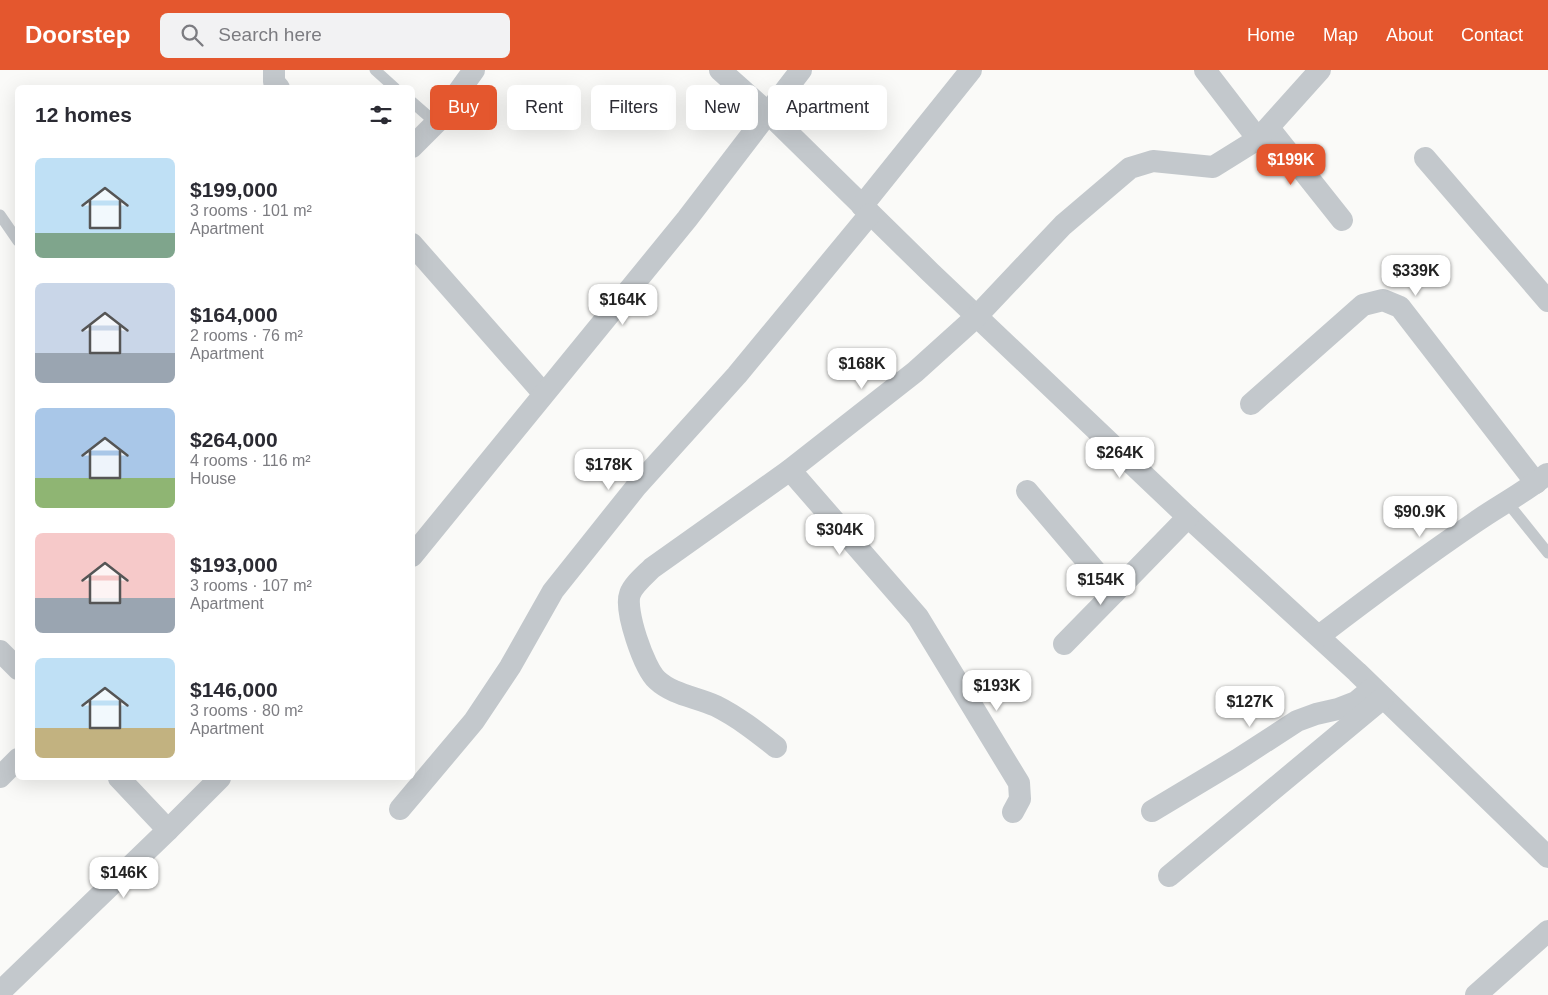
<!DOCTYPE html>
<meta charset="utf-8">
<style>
body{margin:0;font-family:Arial,sans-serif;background:#f2f2f3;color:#2b2b33;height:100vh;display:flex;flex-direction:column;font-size:19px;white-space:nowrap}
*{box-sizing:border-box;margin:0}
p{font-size:16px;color:#7c7c81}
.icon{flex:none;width:28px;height:28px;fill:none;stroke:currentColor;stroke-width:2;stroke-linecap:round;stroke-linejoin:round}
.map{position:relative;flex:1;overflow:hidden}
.drawer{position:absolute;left:15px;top:15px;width:400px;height:695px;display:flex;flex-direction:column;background:#fff;border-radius:8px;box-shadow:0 5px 20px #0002}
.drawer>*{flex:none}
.banner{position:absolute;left:430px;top:15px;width:475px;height:45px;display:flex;gap:10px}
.price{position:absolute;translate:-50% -42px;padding:0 11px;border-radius:10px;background:#fff;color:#222;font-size:16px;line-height:32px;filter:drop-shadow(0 1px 2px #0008)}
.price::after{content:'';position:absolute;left:50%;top:30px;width:15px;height:11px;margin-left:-8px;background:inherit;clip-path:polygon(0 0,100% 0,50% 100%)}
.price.active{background:#e4572e;color:#fff}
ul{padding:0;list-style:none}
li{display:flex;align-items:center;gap:15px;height:125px;padding:0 20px}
li span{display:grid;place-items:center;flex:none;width:140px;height:100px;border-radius:8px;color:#555}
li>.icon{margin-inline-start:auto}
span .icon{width:60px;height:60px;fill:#fffc;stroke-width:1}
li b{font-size:21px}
h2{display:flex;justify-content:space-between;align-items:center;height:60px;padding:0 20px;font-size:21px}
.chip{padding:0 18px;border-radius:8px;background:#fff;box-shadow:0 5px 20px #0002;font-size:18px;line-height:45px}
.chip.active{background:#e4572e;color:#fff}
header{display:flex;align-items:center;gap:30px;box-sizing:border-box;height:70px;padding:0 25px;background:#e4572e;color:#fff}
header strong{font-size:24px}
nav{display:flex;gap:28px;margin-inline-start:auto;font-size:18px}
.search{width:350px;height:45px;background:#f2f2f3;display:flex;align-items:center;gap:12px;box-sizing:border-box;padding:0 18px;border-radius:8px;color:#7c7c81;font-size:19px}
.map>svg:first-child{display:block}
</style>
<header>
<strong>Doorstep</strong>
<div class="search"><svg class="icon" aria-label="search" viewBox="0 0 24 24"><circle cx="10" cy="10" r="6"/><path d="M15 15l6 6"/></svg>Search here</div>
<nav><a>Home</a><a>Map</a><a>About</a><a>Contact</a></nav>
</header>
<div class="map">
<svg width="1548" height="925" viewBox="0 0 1548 925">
<rect width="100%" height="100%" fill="#fafaf8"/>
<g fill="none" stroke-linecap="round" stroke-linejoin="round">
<g stroke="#c3c8cc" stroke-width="11">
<path d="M375 0 395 18"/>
<path d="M412 32 436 53"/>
<path d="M0 145 18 171"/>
<path d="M1507 432 1548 483"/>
</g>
<g stroke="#c3c8cc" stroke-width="22">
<path d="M274 0V12L279 18"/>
<path d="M720 0 767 42 930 202 1188 447 1357 602 1548 787"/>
<path d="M1205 0 1258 69"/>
<path d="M1269 58 1342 150"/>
<path d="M412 77 436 53 474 0"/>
<path d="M1425 88 1548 231"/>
<path d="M862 136 971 0"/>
<path d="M412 174 543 323"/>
<path d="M1251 334 1363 235 1383 230 1400 237 1536 413"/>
<path d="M790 400 918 547 1019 713 1020 729 1013 742"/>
<path d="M1027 421 1114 523 1188 447"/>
<path d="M412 486 687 149 801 0"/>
<path d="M1319 566C1370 527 1421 489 1474 453 1498 436 1524 423 1547 404"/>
<path d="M1064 574 1114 523"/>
<path d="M0 581 18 599"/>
<path d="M776 677C757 662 738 647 716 636 697 627 673 625 657 610 644 598 624 540 630 524 633 515 645 505 652 498L790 400 915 302 976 247 1063 155 1130 98 1153 91 1213 97 1258 69 1320 0"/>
<path d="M0 707 18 689"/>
<path d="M119 708 168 760"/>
<path d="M400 739 474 651 510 597 553 521 636 417 737 305 870 144"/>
<path d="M1152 741 1237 690 1297 651 1316 644 1338 639 1356 632 1373 618"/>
<path d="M1169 806 1383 628"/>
<path d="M0 922 168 760 220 708"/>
<path d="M1476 925 1548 861"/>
</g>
</g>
</svg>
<b class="price active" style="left:1291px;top:116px">$199K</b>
<b class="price" style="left:1416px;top:227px">$339K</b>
<b class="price" style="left:623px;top:256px">$164K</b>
<b class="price" style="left:862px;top:320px">$168K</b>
<b class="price" style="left:1120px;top:409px">$264K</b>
<b class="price" style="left:609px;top:421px">$178K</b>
<b class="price" style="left:1420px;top:468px">$90.9K</b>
<b class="price" style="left:840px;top:486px">$304K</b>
<b class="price" style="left:1101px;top:536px">$154K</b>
<b class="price" style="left:997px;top:642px">$193K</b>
<b class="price" style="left:1250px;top:658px">$127K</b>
<b class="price" style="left:124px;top:829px">$146K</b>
<div class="banner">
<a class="chip active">Buy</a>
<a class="chip">Rent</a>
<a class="chip">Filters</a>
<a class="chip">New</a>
<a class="chip">Apartment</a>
</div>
<section class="drawer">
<h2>12 homes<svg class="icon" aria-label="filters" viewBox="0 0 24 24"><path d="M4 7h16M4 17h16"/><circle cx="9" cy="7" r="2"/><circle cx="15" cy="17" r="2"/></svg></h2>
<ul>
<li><span style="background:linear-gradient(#bfe0f5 75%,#7fa58c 0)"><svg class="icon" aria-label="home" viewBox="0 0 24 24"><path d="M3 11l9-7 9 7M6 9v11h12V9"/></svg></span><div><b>$199,000</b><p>3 rooms · 101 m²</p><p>Apartment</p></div></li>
<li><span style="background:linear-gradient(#c9d6e8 70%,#9aa5b1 0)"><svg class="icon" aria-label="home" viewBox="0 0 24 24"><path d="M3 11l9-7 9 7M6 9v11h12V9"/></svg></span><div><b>$164,000</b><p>2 rooms · 76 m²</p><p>Apartment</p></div></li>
<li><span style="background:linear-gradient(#a9c7e8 70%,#8fb573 0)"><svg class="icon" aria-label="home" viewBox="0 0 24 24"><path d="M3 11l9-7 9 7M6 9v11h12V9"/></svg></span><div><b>$264,000</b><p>4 rooms · 116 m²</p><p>House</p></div></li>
<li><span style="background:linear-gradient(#f6c9c9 65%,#9aa5b1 0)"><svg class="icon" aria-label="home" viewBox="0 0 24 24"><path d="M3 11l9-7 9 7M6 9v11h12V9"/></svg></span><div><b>$193,000</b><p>3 rooms · 107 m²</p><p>Apartment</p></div></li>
<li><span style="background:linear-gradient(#bfe0f5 70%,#c2b280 0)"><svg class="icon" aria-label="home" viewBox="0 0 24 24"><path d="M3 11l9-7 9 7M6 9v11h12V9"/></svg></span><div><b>$146,000</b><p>3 rooms · 80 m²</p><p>Apartment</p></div></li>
</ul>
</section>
</div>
